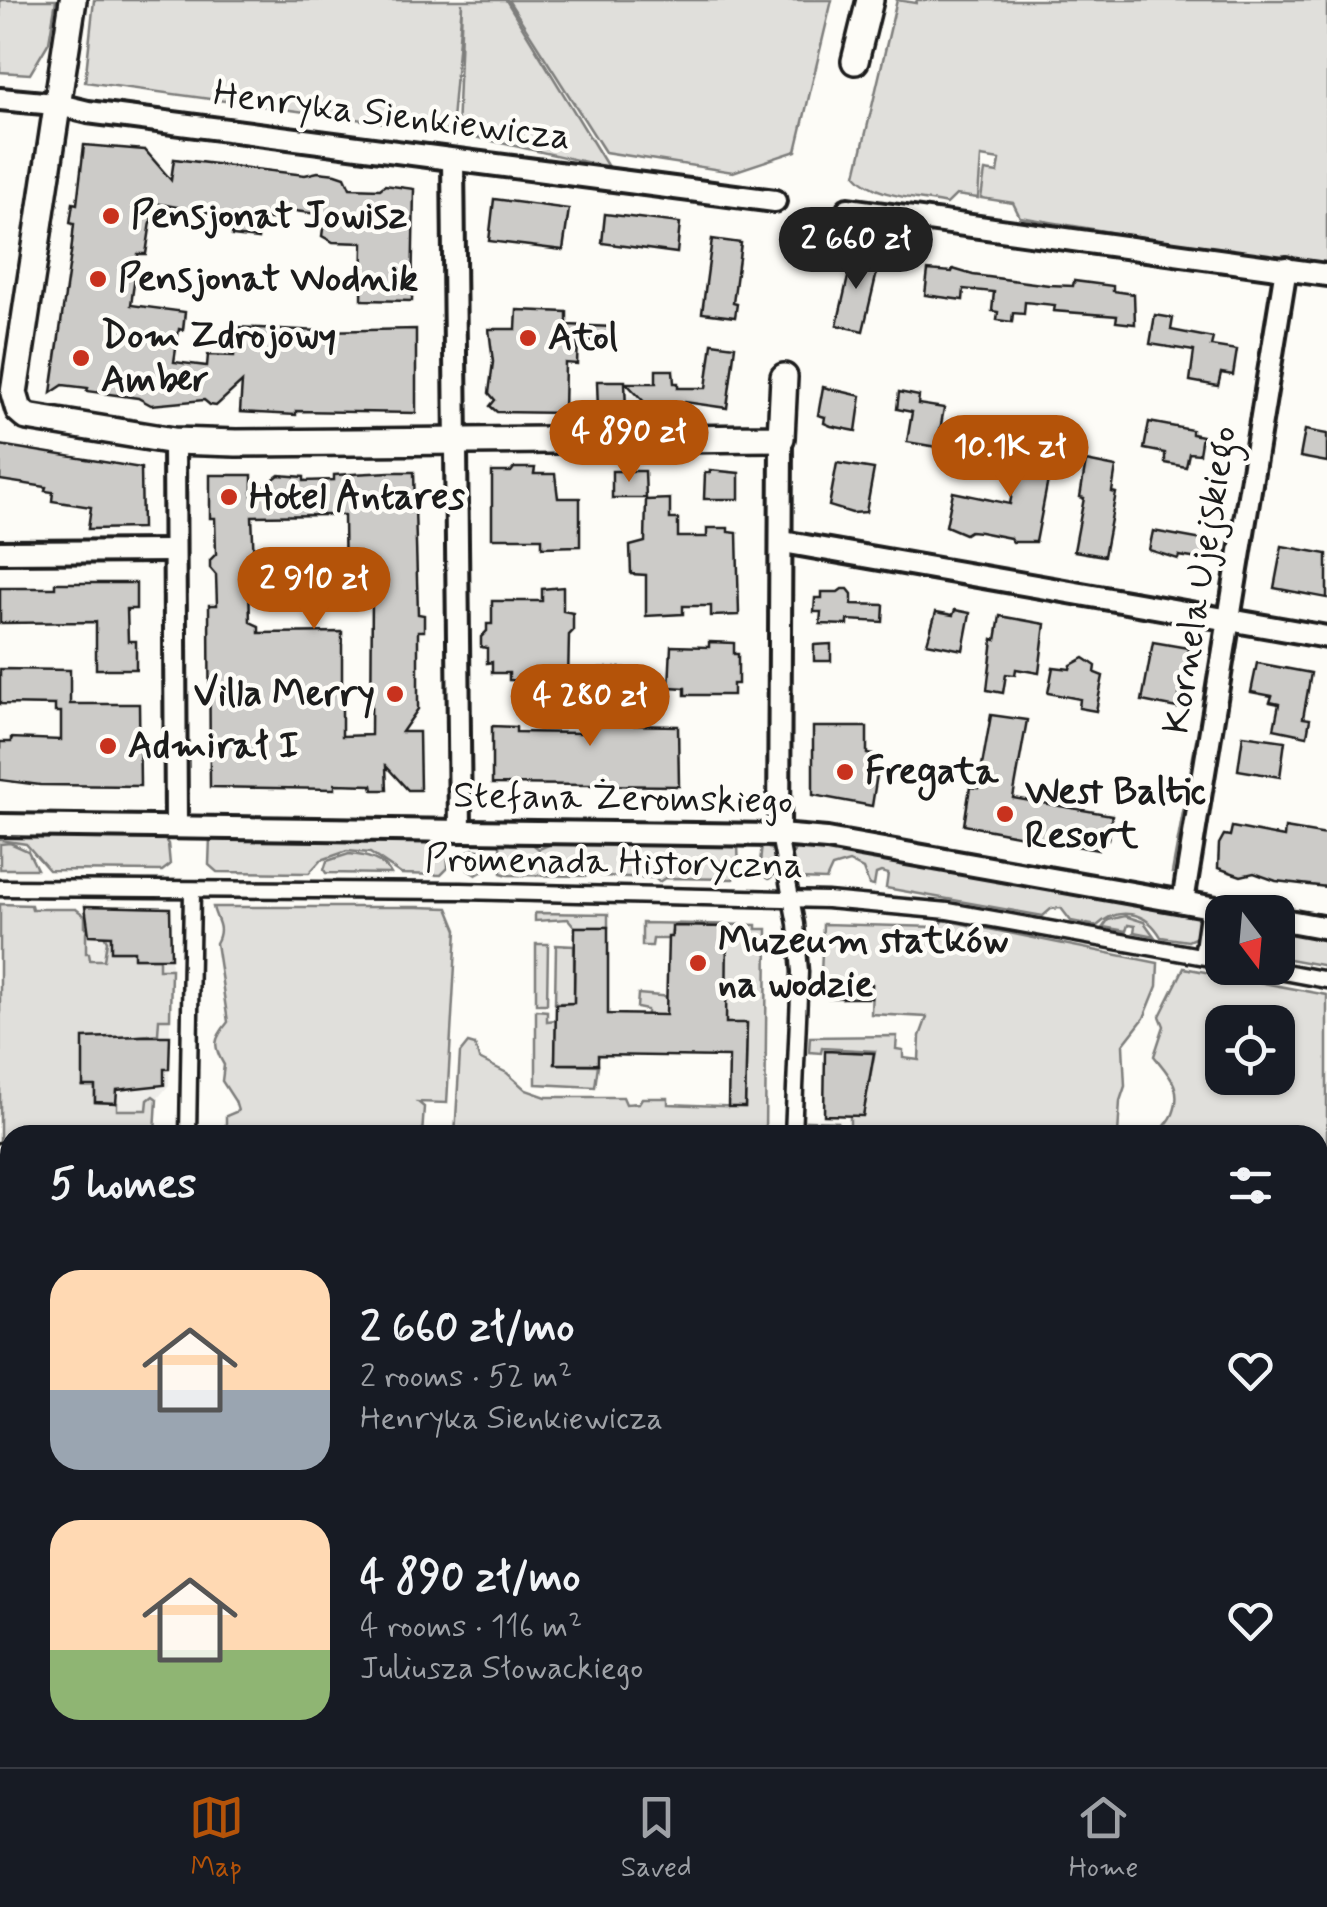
<!DOCTYPE html>
<meta charset="utf-8">
<style>
body{margin:0;font-family:Mynerve,sans-serif;background:#20242c;color:#f1f3f6;height:100vh;display:flex;flex-direction:column;font-size:38px;white-space:nowrap}
*{box-sizing:border-box;margin:0}
p{font-size:32px;color:#9ea1a6}
.icon{flex:none;width:55px;height:55px;fill:none;stroke:currentColor;stroke-width:2;stroke-linecap:round;stroke-linejoin:round}
.map{position:relative;flex:1;overflow:hidden}
.side{position:absolute;left:0px;top:1125px;width:1328px;height:642px;display:flex;flex-direction:column;background:#171b24;border-radius:30px 30px 0 0;box-shadow:0 2px 8px #0004}
.side>*{flex:none}
.needle{width:65px;rotate:164deg}
.tools{position:absolute;left:1205px;top:895px;display:grid;gap:20px}
.tools a{display:grid;place-items:center;width:90px;height:90px;border-radius:20px;background:#171b24;box-shadow:0 2px 8px #0004;font-size:50px}
.price{position:absolute;translate:-50% -85px;padding:0 22px;border-radius:35px;background:#b45309;color:#fff;font-size:32px;line-height:65px;filter:drop-shadow(0 2px 5px #0008)}
.price::after{content:'';position:absolute;left:50%;top:60px;width:30px;height:22px;margin-left:-15px;background:inherit;clip-path:polygon(0 0,100% 0,50% 100%)}
.price.selected{background:#222;color:#fff}
ul{padding:0;list-style:none}
li{display:flex;align-items:center;gap:30px;height:250px;padding:0 50px}
li span{display:grid;place-items:center;flex:none;width:280px;height:200px;border-radius:30px;color:#555}
li>.icon{margin-inline-start:auto}
span .icon{width:120px;height:120px;fill:#fffc;stroke-width:1}
li b{font-size:42px}
h2{display:flex;justify-content:space-between;align-items:center;height:120px;padding:0 50px;font-size:42px}
.dock{display:flex;justify-content:space-around;align-items:center;height:140px;border-top:2px solid #363941;background:#171b24;font-size:28px;color:#9ea1a6}
.dock a{display:grid;justify-items:center;gap:5px}
.dock .selected{color:#b45309}
.map>svg:first-child{display:block}
</style>
<div class="map">
<svg width="1327" height="1767" viewBox="0 0 1327 1767">
<rect width="100%" height="100%" fill="#fdfcf7"/>
<filter id="ink" filterUnits="userSpaceOnUse"><feTurbulence type="fractalNoise" baseFrequency=".01" numOctaves="2"/><feDisplacementMap in="SourceGraphic" scale="20" xChannelSelector="R" yChannelSelector="G"/><feConvolveMatrix kernelMatrix="1 2 1 2 8 2 1 2 1" color-interpolation-filters="sRGB"/></filter>
<g filter="url(#ink)">
<g fill="#eeede9">
<path d="M83 906 171 907V969H159L158 958H134L129 951H111L107 938 104 960H89L86 954Z"/>
<path d="M159 1019H170L169 1085 157 1099 153 1096 148 1110H116L95 1102 83 1086V1038L158 1034Z"/>
</g>
<g fill="#e0dfdb" stroke="#7e7e7c" stroke-width="2.5" fill-rule="evenodd">
<path d="M0 0H56L49 42 30 74 0 72Z"/>
<path d="M94 0H506L608 167 457 133 462 3 451 132 85 82Z"/>
<path d="M508 0H832L796 151 733 172 605 152Z"/>
<path d="M897 0 916 3 917 0H1327V268L1020 217 1013 203 981 198 985 171 998 173 1000 160 981 157 978 198 956 195 947 204C919 198 875 198 856 175Z"/>
<path d="M1200 739 1177 873H1172L1196 740Z"/>
<path d="M0 835 163 837 168 844 170 865 162 871 49 870 26 844 0 840Z"/>
<path d="M210 837 447 841 448 868 441 875 401 874 370 853 347 851 321 860 309 873 217 872 209 865Z"/>
<path d="M500 842 531 843 539 849 553 843 738 845 739 871 733 879 665 878 659 882 655 878 601 876 600 869H588L587 876 508 875 501 873Z"/>
<path d="M10 843 28 851 37 869H0V844Z"/>
<path d="M762 844 773 851 775 874 769 879 759 873Z"/>
<path d="M800 844 1196 913 1200 923 1197 937 1188 941 1161 937C1146 911 1118 906 1097 926L1071 921 1061 908 1051 909 1043 916 886 888 888 874 881 872 876 874 874 886 869 885 863 869 849 862 832 867 826 880 800 879C788 871 789 853 800 844Z"/>
<path d="M473 849 484 851 483 871 476 875 468 870V851Z"/>
<path d="M349 854C365 855 384 860 391 874L326 873 324 870 327 861Z"/>
<path d="M0 904 31 905 32 909H76L85 916V927L89 928 86 932V953H89L90 960H104L107 941 104 935 111 936 112 951H128L129 943 134 942 135 958H159V969H171L170 1019H159L158 1034 119 1038 83 1086H95V1102L117 1103V1110H147L148 1100 153 1096 157 1099 155 1132H141L140 1135H10V1143H0Z"/>
<path d="M213 907H417L448 908 457 930 447 1103 418 1102 424 1107 422 1135H226V1116L238 1111 235 1101 222 1081 224 1065C213 1046 213 1040 228 1022L216 943C225 927 216 921 213 907Z"/>
<path d="M535 913 608 914V927H575L568 919 535 921Z"/>
<path d="M1125 916 1144 922 1154 936 1134 932 1135 926 1128 925 1126 931 1103 927 1108 920Z"/>
<path d="M944 920 1158 963 1157 986 1144 1018 1123 1045 1125 1086 1120 1101 1118 1135H850V1115H863L875 1051 822 1048 821 1053 809 1052 810 1037 897 1036 896 1049 903 1050V1058L919 1060 920 1036 927 1017 871 1014 872 985 843 980 842 998H828L821 976 823 924 938 927Z"/>
<path d="M642 923 756 925V929H767L765 1135H455L460 1053 468 1043 475 1045 479 1059 507 1073 526 1090 546 1097H623L626 1104 639 1103 642 1098H668V1104L745 1107 747 1024 714 1023 727 927 673 926 670 939H653L652 946H642Z"/>
<path d="M1278 928 1327 937V966L1278 957Z"/>
<path d="M536 944H548L547 1004H536Z"/>
<path d="M556 945 574 946V1003H555Z"/>
<path d="M1184 968 1327 995V1257L1318 1256V1135H1160C1163 1126 1169 1123 1173 1114 1183 1088 1170 1076 1154 1056L1164 1026 1160 1016ZM1278 1022V1078H1222V1022Z"/>
<path d="M638 994 671 997V1016H647V1010L637 1008Z"/>
<path d="M536 1010 547 1011V1021L556 1020 555 1064 598 1065 595 1087 536 1084Z"/>
<path d="M806 1121 838 1122V1135H805Z"/>
<path d="M0 1197H10V1407L0 1408Z"/>
<path d="M1318 1319 1327 1321V1608L1318 1611Z"/>
<path d="M0 1416H10V1473L0 1474Z"/>
</g>
<path fill="#b7b6b2" stroke="#797876" stroke-width="2.5" d="M0 1726H10V1758H733L828 1767H0Z"/>
<g fill="#cccbc8" stroke="#1c1c1c" stroke-width="2.5" fill-rule="evenodd">
<path d="M84 145 145 150 171 180 174 159 305 175 318 172 336 174 345 177 350 188 380 189 385 185 414 189 412 301 362 300 363 243 333 242 322 236 325 215 280 209 278 220 260 218 258 239 232 236 234 217 154 203 146 254H138L131 305 185 312 183 330 179 329 174 362 207 366 208 355 234 356 236 327 321 331 416 329V413L296 411V415L240 412 242 382 216 406 210 405 204 400 151 405 138 398 87 391 88 388 63 385 51 393 71 253 74 224 70 223 73 203 77 204Z"/>
<path d="M494 199 569 209 563 250 489 241Z"/>
<path d="M605 214 680 223 677 253 602 243Z"/>
<path d="M712 239 741 243 733 303 737 304 735 317 702 313Z"/>
<path d="M842 248 855 257 852 263 878 268 863 331 837 325 851 264 848 268 834 260Z"/>
<path d="M953 269 973 275 1049 285 1073 286 1074 281 1113 286V291L1134 294 1135 324 1116 322 1117 316 1054 311 1055 305 1025 302 1024 314 1013 313 1012 322 997 320 998 312 992 311 994 292 964 289 963 300 925 295 928 270 952 272Z"/>
<path d="M517 310 567 312V325L613 327 612 342 578 340 577 364 565 363 564 413 497 412 490 406 495 400 489 393 493 362 489 329H516Z"/>
<path d="M1155 315 1173 318 1171 330 1213 338 1211 346 1237 350 1233 375 1221 373 1218 386 1190 381 1194 351 1150 344Z"/>
<path d="M712 343 735 346 727 408 685 402 674 412 659 409 655 413 626 383H656V370H673L674 383H678V388H706Z"/>
<path d="M597 381H625L626 412 598 410Z"/>
<path d="M823 387 861 396 856 431 831 426 824 423 825 417 818 415Z"/>
<path d="M899 392 919 396 918 404 944 408 937 447 907 442 912 412 897 409Z"/>
<path d="M1149 422 1192 430V434L1202 436 1199 454 1189 453 1186 467 1165 463V453L1144 449Z"/>
<path d="M1305 430 1327 434V462L1300 457Z"/>
<path d="M1022 438 1055 444 1036 542H1013L1010 538 980 532 970 531 965 534 946 526 953 492 1010 504Z"/>
<path d="M0 445 141 468 142 528 88 529 91 507 52 501 53 492 45 491 46 487 0 480Z"/>
<path d="M1086 461 1116 467 1112 492 1116 493 1104 556 1074 551 1084 498 1080 497Z"/>
<path d="M837 463 874 469 866 512 852 513 829 506Z"/>
<path d="M514 468H535L534 474H555L558 498H580V546L542 547V538H492V472H511Z"/>
<path d="M710 470 739 473V499H704L705 473H710Z"/>
<path d="M612 471H645L646 498H612Z"/>
<path d="M390 472H414L418 614 424 615V631H418V709L402 732H419L420 790H408L386 766 387 790H373L372 785 335 784V789L210 787 209 605H217L216 575 210 568V560L216 554 215 518H210V475H252V495L279 475 304 477V481L334 480V475ZM329 515H344L345 590H372L371 735 342 736V632L259 633V626L250 622 249 585H255L252 516Z"/>
<path d="M670 499V519H678V537H707V528H728V532L737 533 739 615 711 616V606H683V614L646 616V575L631 574 630 546 645 542 646 500Z"/>
<path d="M1153 531 1208 541 1205 560 1179 556 1178 559 1149 550Z"/>
<path d="M1282 546 1327 554V598L1274 588Z"/>
<path d="M55 583H136V609H127L128 641H136V669H96V622L0 623V588H55Z"/>
<path d="M563 587V611L573 613V631L569 635 568 682 509 680V673H492V662L487 663V648L481 647V637L487 631V624H492V601H542V589Z"/>
<path d="M842 589H848L852 594V604L884 605 883 622 848 620V625L820 624 821 612H814L815 598H822V592H838Z"/>
<path d="M955 610 970 613 963 650 927 643 936 612 953 615Z"/>
<path d="M1000 616 1045 624 1039 673 1016 669 1015 675 1006 674 1003 693 987 690 993 639 996 640Z"/>
<path d="M709 642 734 643V654H738V684H733V695H685V688L669 687 671 646 709 647Z"/>
<path d="M1153 642 1188 648 1177 708 1142 701Z"/>
<path d="M831 644V661H814V645Z"/>
<path d="M1084 658 1096 666 1095 673 1103 676 1096 711 1079 708 1080 699 1048 693 1053 667 1070 669 1071 665Z"/>
<path d="M1257 663 1311 673 1303 718 1310 719 1307 736 1274 729 1279 704 1270 702 1272 696 1251 692Z"/>
<path d="M600 668H625V725L678 726 679 786 492 784V726L516 727V732L583 733V726H600Z"/>
<path d="M0 669 70 670V704H139L140 786 40 785 0 780V742H11V738L61 740V712H55V705L0 704Z"/>
<path d="M991 715 1027 720 1013 798 1112 815 1108 839 1100 838 1098 850 964 825 970 787 978 788Z"/>
<path d="M813 727H867V754L880 756 872 806 813 795Z"/>
<path d="M1243 735 1285 741 1280 777 1238 770Z"/>
<path d="M1232 827 1284 837 1285 828 1327 835V887L1276 881 1254 873 1241 876 1218 868 1219 844 1224 835 1230 836Z"/>
<path d="M85 906 170 908 171 958H134V951H111V936L89 935Z"/>
<path d="M672 926 727 927 726 1023H747L745 1107H728L729 1057 598 1055V1064H555L556 1004 574 1003 575 927H608V1014L666 1015 668 937H672Z"/>
<path d="M843 981 872 984 871 998H842Z"/>
<path d="M142 1036H170L169 1069H164V1085L117 1090 116 1103 95 1102V1086H83V1038Z"/>
<path d="M825 1051 874 1053 863 1116 824 1115Z"/>
</g>
<g fill="none" stroke-linecap="round" stroke-linejoin="round">
<defs>
<g id="pedestrian">
<path d="M779 835 796 924 800 972 793 1135"/>
<path d="M0 888 461 891 827 900 948 911 1222 960"/>
<path d="M1202 956 1209 907"/>
<path d="M1263 968 1327 980"/>
<path d="M188 1135 192 892"/>
<path d="M0 1151H10"/>
<path d="M1318 1274 1327 1275"/>
</g>
<g id="minor">
<path d="M0 99 55 104 88 112 775 201"/>
<path d="M453 160 460 831"/>
<path d="M848 209 1327 275"/>
<path d="M174 441 176 827"/>
<path d="M783 542 1327 637"/>
<path d="M0 552 173 551"/>
<path d="M0 825 779 835 827 839 1239 912"/>
<path d="M779 835 781 438"/>
<path d="M1183 902 1286 268"/>
<path d="M1278 919 1327 928"/>
</g>
<g id="tertiary">
<path d="M73 0 14 393 19 410 27 417 174 441 236 443 781 438 784 377"/>
<path d="M855 61 870 0"/>
</g>
</defs>
<use href="#pedestrian" stroke="#1c1c1c" stroke-width="21"/>
<use href="#minor" stroke="#1c1c1c" stroke-width="28"/>
<use href="#tertiary" stroke="#1c1c1c" stroke-width="32"/>
<use href="#pedestrian" stroke="#fdfcf7" stroke-width="14"/>
<use href="#minor" stroke="#fdfcf7" stroke-width="20"/>
<use href="#tertiary" stroke="#fdfcf7" stroke-width="25"/>
</g>
</g>
<g fill="#c8321e" stroke="#fdfcf7" stroke-width="4">
<circle cx="111" cy="216" r="10"/>
<circle cx="98" cy="279" r="10"/>
<circle cx="528" cy="338" r="10"/>
<circle cx="81" cy="358" r="10"/>
<circle cx="229" cy="497" r="10"/>
<circle cx="395" cy="694" r="10"/>
<circle cx="108" cy="746" r="10"/>
<circle cx="845" cy="772" r="10"/>
<circle cx="1005" cy="814" r="10"/>
<circle cx="698" cy="963" r="10"/>
</g>
<g text-anchor="middle" dominant-baseline="central" stroke-width="9" stroke-linejoin="round" paint-order="stroke">
<g font-size="38" fill="#1c1c1c" stroke="#fdfcf7">
<text transform="translate(392 116) rotate(7)">Henryka Sienkiewicza</text>
<text transform="translate(1201 580) rotate(-81)">Kornela Ujejskiego</text>
<text transform="translate(623 799) rotate(1)">Stefana Żeromskiego</text>
<text transform="translate(614 863) rotate(1)">Promenada Historyczna</text>
</g>
<g font-size="38" font-weight="bold" fill="#1c1c1c" stroke="#fdfcf7" text-anchor="start">
<text x="131" y="216">Pensjonat Jowisz</text>
<text x="118" y="279">Pensjonat Wodnik</text>
<text x="101" y="336">Dom Zdrojowy<tspan x="101" dy="44">Amber</tspan></text>
<text x="548" y="338">Atol</text>
<text x="249" y="497">Hotel Antares</text>
<text x="375" y="694" text-anchor="end">Villa Merry</text>
<text x="128" y="746">Admirał I</text>
<text x="865" y="772">Fregata</text>
<text x="1025" y="792">West Baltic<tspan x="1025" dy="44">Resort</tspan></text>
<text x="718" y="941">Muzeum statków<tspan x="718" dy="44">na wodzie</tspan></text>
</g>
</g>
</svg>
<div class="tools">
<a><svg class="needle" viewBox="-14 -14 28 28"><path d="M0-13l5 13h-10z" fill="#e53935"/><path d="M0 13l5-13h-10z" fill="#9ea1a6"/></svg></a>
<a><svg class="icon" aria-label="locate" viewBox="0 0 24 24"><circle cx="12" cy="12" r="6"/><path d="M12 2v4M12 18v4M2 12h4M18 12h4"/></svg></a>
</div>
<b class="price selected" style="left:856px;top:292px">2 660 zł</b>
<b class="price" style="left:629px;top:485px">4 890 zł</b>
<b class="price" style="left:1010px;top:500px">10.1K zł</b>
<b class="price" style="left:314px;top:632px">2 910 zł</b>
<b class="price" style="left:590px;top:749px">4 280 zł</b>
<section class="side">
<h2>5 homes<svg class="icon" aria-label="filters" viewBox="0 0 24 24"><path d="M4 7h16M4 17h16"/><circle cx="9" cy="7" r="2"/><circle cx="15" cy="17" r="2"/></svg></h2>
<ul>
<li><span style="background:linear-gradient(#ffd9b3 60%,#9aa5b1 0)"><svg class="icon" aria-label="home" viewBox="0 0 24 24"><path d="M3 11l9-7 9 7M6 9v11h12V9"/></svg></span><div><b>2 660 zł/mo</b><p>2 rooms · 52 m²</p><p>Henryka Sienkiewicza</p></div><svg class="icon" aria-label="heart" viewBox="0 0 24 24"><path d="M12 20l-8-8c-3-5 5-10 8-4 3-6 11-1 8 4z"/></svg></li>
<li><span style="background:linear-gradient(#ffd9b3 65%,#8fb573 0)"><svg class="icon" aria-label="home" viewBox="0 0 24 24"><path d="M3 11l9-7 9 7M6 9v11h12V9"/></svg></span><div><b>4 890 zł/mo</b><p>4 rooms · 116 m²</p><p>Juliusza Słowackiego</p></div><svg class="icon" aria-label="heart" viewBox="0 0 24 24"><path d="M12 20l-8-8c-3-5 5-10 8-4 3-6 11-1 8 4z"/></svg></li>
</ul>
</section>
</div>
<nav class="dock">
<a class="selected"><svg class="icon" aria-label="map" viewBox="0 0 24 24"><path d="M3 6l6-2 6 2 6-2v14l-6 2-6-2-6 2zM9 4v14M15 6v14"/></svg>Map</a>
<a><svg class="icon" aria-label="saved" viewBox="0 0 24 24"><path d="M7 4h10v16l-5-4-5 4z"/></svg>Saved</a>
<a><svg class="icon" aria-label="home" viewBox="0 0 24 24"><path d="M3 11l9-7 9 7M6 9v11h12V9"/></svg>Home</a>
</nav>
